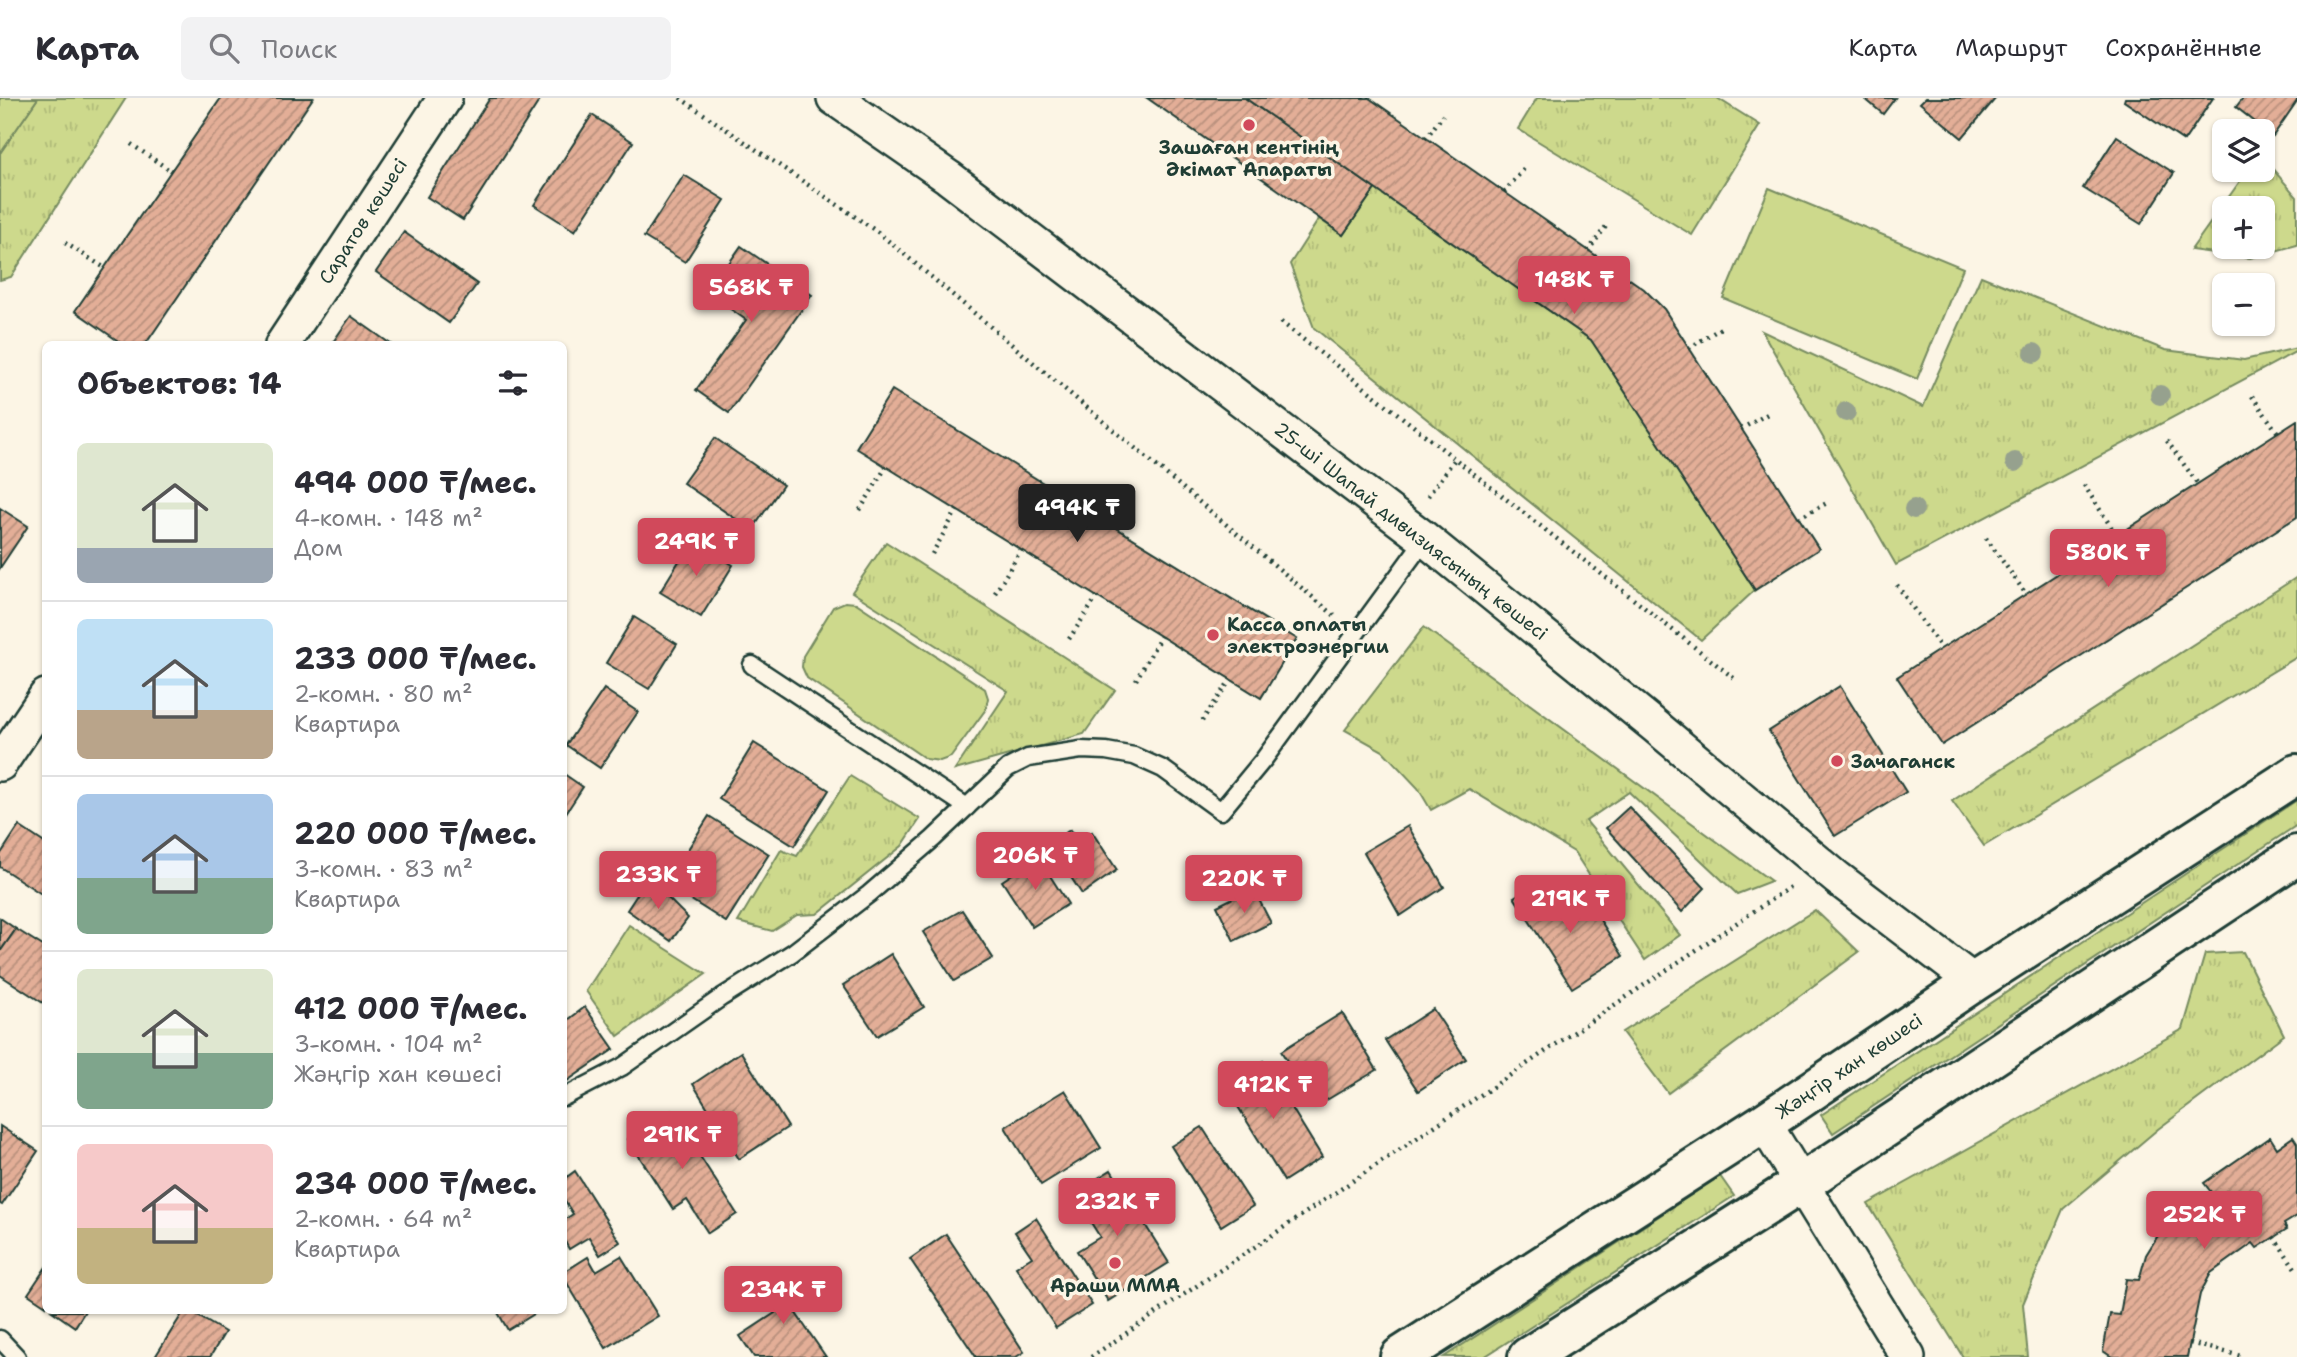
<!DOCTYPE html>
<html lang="ru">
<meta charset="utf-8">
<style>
body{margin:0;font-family:"Shantell Sans",sans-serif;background:#f2f2f3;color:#2b2b33;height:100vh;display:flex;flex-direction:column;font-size:26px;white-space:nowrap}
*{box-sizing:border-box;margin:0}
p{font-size:23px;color:#7c7c81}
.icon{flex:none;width:38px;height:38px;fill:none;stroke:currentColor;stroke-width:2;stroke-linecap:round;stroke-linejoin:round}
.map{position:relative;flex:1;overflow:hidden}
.side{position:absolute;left:42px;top:243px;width:525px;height:973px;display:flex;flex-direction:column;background:#fff;border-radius:10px;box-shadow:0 2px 5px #0004}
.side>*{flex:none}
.tools{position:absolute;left:2212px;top:21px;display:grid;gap:14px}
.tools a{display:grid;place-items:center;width:63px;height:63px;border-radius:10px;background:#fff;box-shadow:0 2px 5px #0004;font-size:35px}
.price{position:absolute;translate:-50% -60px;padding:0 16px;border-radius:7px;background:#d1495b;color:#fff;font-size:23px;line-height:46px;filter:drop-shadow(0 2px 4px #0008)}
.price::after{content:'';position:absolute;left:50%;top:42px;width:21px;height:16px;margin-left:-10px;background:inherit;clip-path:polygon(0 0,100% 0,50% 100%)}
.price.on{background:#222;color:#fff}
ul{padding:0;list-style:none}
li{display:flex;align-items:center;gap:21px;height:175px;padding:0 35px}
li+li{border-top:2px solid #e1e1e2}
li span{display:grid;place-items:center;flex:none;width:196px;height:140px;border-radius:10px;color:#555}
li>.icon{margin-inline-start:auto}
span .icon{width:84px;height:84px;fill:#fffc;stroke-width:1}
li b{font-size:30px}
h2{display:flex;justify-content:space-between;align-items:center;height:84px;padding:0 35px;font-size:30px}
header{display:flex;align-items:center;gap:42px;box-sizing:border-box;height:98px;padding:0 35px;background:#fff;border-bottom:2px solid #e1e1e2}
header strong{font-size:33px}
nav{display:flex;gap:38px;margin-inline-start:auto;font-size:24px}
.search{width:490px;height:63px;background:#f2f2f3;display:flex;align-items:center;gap:18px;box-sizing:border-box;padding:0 24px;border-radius:10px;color:#7c7c81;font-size:26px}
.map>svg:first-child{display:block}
</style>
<header>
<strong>Карта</strong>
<div class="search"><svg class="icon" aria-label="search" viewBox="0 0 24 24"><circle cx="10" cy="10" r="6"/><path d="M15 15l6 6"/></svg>Поиск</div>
<nav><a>Карта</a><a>Маршрут</a><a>Сохранённые</a></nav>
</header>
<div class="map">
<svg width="2297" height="1259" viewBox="0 0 2297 1259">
<defs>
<pattern id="grass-tufts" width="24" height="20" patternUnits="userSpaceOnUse" patternTransform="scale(1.75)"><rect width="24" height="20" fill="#cdd98c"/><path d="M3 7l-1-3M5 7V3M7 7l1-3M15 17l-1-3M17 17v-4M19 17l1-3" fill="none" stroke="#b0bb79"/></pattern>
<pattern id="building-hatch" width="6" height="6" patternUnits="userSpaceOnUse" patternTransform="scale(1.75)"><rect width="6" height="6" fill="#e3ae97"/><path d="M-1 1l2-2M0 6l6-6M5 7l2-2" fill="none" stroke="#b78f7c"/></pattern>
</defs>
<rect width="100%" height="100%" fill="#fcf5e5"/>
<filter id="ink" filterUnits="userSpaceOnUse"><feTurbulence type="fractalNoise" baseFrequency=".0143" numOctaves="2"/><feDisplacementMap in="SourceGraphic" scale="14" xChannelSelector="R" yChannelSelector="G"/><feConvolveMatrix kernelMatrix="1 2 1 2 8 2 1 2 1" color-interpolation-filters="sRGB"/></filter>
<g filter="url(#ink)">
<g fill="url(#grass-tufts)" stroke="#768b60" stroke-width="2" fill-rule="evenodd">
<path d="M38 0H126L11 179 0 182V55Z"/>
<path d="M1537 0H1717L1760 27 1692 137 1518 31Z"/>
<path d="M2263 60 2297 99V147L2250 160 2191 152 2248 72H2263ZM2224 110H2263V149H2224Z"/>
<path d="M1375 91 1591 242 1600 253 1755 492 1701 542 1314 230 1290 166 1319 121 1343 137Z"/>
<path d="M1981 178 2165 252 2244 262 2297 250V253L1896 467 1762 233 1923 309Z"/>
<path d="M886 444 1115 592 1084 636 955 672 1008 593 852 494Z"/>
<path d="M2297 479V559L1984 748 1952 703Z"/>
<path d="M1424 529 1771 783 1737 796 1629 694 1586 723 1680 837 1645 862 1574 754 1469 691 1431 712 1418 690 1383 653 1345 632Z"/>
<path d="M850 678 920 721 902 748 817 816 797 817 772 833 738 824 781 752 797 758Z"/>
<path d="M2297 702V727L1833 1035 1821 1017Z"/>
<path d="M1815 812 1859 854 1668 995 1622 934Z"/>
<path d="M629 827 706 876 618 938 586 893Z"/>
<path d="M2243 854 2284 937 2158 1031 2063 1111 2023 1206 2028 1259H1963L1868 1106 2183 931 2205 856Z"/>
<path d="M1720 1078 1734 1098 1484 1259H1444Z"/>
</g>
<g fill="#cdd98c" stroke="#768b60" stroke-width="2">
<path d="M0 0H38L0 55Z"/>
<path d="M1769 90 1963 170 1917 281 1723 200Z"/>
<path d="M845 504 856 505 985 591 988 600 986 611 951 659 940 663 926 661 807 580 802 569 803 558 833 509Z"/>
</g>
<g fill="url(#building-hatch)" stroke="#1f3d34" stroke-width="2">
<path d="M221 0H313L145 247H124L75 213Z"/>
<path d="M490 0H541L463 122 427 99Z"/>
<path d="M1147 0H1245L1375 91 1343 137Z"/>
<path d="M1245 0H1369L1644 191 1664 211 1819 451 1755 492 1591 242Z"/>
<path d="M1864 0H1895L1883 16Z"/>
<path d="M1925 0H1996L1962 40 1920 5Z"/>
<path d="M2125 0H2213L2184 43 2124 3Z"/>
<path d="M2243 0H2297V3L2273 38 2236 9Z"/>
<path d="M592 17 633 44 575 133 534 107Z"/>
<path d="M2117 38 2174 75 2141 126 2083 90Z"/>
<path d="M684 77 725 102 685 164 644 139Z"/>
<path d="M404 134 477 186 449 225 376 174Z"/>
<path d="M741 148 812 197 729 315 696 292 746 222 708 195Z"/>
<path d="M351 218 392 247H331Z"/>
<path d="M892 292 1297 541 1261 600 856 350Z"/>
<path d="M2297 322V419L1942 647 1897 579Z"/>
<path d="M715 340 783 387 752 432 683 385Z"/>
<path d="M0 410 28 428 0 470Z"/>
<path d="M692 442 733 467 701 519 660 494Z"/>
<path d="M634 519 677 546 649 591 606 565Z"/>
<path d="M1840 588 1906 694 1835 738 1769 633Z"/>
<path d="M604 591 638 614 600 670 566 647Z"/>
<path d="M754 645 829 692 794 748 719 701Z"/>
<path d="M564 676 583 689 564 718Z"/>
<path d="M1629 709 1705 790 1682 814 1606 730Z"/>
<path d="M709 718 769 756 726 824 666 786Z"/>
<path d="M19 728 46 746V799L0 769V757Z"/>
<path d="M1408 728 1444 789 1400 818 1364 754Z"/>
<path d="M1070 732 1078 744 1092 734 1117 772 1082 796 1049 746Z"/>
<path d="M1038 759 1068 806 1032 829 1002 783Z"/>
<path d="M648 780 688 820 671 843 627 812Z"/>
<path d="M1539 783 1562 820 1588 803 1623 858 1572 890 1514 799Z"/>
<path d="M1253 790 1271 825 1234 843 1217 808Z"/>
<path d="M962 812 993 860 954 883 923 834Z"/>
<path d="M0 820 16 831 0 854Z"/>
<path d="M16 831 46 850V907L0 877V854Z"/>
<path d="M891 856 924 909 877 938 843 887Z"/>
<path d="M585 909 614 951 564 985V925Z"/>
<path d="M1433 911 1466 961 1418 993 1385 942Z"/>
<path d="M1342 915 1377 972 1315 1009 1281 953Z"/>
<path d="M741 954 788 1029 739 1061 693 986Z"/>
<path d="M1263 963 1322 1059 1284 1083 1224 986Z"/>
<path d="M1065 992 1101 1050 1041 1087 1005 1029Z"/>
<path d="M671 1013 737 1116 708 1135 687 1102 673 1111 628 1041Z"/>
<path d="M0 1028 38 1053 2 1107 0 1106Z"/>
<path d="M1202 1029 1253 1108 1221 1128 1171 1048Z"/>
<path d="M2270 1039 2277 1050 2293 1039 2297 1045V1118L2284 1126 2287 1131 2257 1150 2253 1145 2211 1175 2200 1196 2187 1259H2112L2103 1253 2110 1216 2120 1217 2126 1181 2139 1182 2146 1157 2160 1134 2211 1094 2204 1085Z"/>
<path d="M1111 1072 1169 1165 1108 1203 1077 1153 1100 1139 1073 1096Z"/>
<path d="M575 1073 620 1144 600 1157 589 1139 569 1151 564 1142V1122L573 1116 564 1102V1081Z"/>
<path d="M1036 1120 1092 1207 1056 1230 1016 1169 1032 1159 1015 1134Z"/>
<path d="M946 1136 1024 1254 1016 1259H976L910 1161Z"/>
<path d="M621 1158 658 1218 606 1250 564 1180V1174L588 1159 596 1173Z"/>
<path d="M46 1169V1208L28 1196Z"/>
<path d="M792 1176 809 1201 793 1211 826 1259H754L740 1238 775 1215 762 1197Z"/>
<path d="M52 1213H85L75 1229Z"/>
<path d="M184 1213H189L225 1234 210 1259H155Z"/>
<path d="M497 1213H539L508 1232Z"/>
</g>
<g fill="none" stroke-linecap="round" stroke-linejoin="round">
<defs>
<g id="service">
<path d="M752 567 967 709"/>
<path d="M564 999 622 969 722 899 792 855 869 796 933 741 1008 670 1028 660 1081 652 1106 653 1134 658 1163 671 1221 713 1264 661 1425 441"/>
<path d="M0 1241 17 1259"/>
</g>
<g id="minor">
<path d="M834 0 948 79 1425 441 1655 628 1837 780 1974 884"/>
<path d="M282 247 445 0"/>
<path d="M0 666 46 598"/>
<path d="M1764 1025 1908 1259"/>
</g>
<g id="primary">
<path d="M1400 1259 1764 1025 1974 884 2297 676"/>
<path d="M1528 1259 1802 1085 2297 757"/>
</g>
</defs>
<use href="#service" stroke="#1f3d34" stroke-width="21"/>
<use href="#minor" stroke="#1f3d34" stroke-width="38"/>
<use href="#primary" stroke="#1f3d34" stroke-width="44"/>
<g stroke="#1f3d34" stroke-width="4.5" stroke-dasharray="2 5" stroke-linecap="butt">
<path d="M680 0 879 135 1335 518"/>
<path d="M1426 40 1443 17"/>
<path d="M131 46 171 73"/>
<path d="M1504 94 1524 71"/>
<path d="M65 145 105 170"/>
<path d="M1588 153 1607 127"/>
<path d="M1281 224 1735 581"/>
<path d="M1689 250 1721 230"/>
<path d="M2252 298 2278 335"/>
<path d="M1741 331 1771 314"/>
<path d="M2167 343 2198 386"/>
<path d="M2084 387 2117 438"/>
<path d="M1428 398 1455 361"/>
<path d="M860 412 886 369"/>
<path d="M1799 420 1827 405"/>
<path d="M1986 440 2026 496"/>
<path d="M932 456 957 412"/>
<path d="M1897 487 1941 550"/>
<path d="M995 495 1021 452"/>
<path d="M1069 541 1097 499"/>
<path d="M1136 582 1161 538"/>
<path d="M1202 623 1231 581"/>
<path d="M2274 1139 2297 1173"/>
<path d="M2190 1245 2241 1258"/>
<path d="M1091 1259 1790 789"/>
</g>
<use href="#service" stroke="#fcf5e5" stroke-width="16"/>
<use href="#minor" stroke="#fcf5e5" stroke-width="33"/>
<use href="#primary" stroke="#fcf5e5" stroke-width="38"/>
</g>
<g fill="#96a18e">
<circle cx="2034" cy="255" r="10"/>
<circle cx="2160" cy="297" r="10"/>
<circle cx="1846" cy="314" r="10"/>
<circle cx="2015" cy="364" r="10"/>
<circle cx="1914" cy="411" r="10"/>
</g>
</g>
<g fill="#d1495b" stroke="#fcf5e5" stroke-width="2.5">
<circle cx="1249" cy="27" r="7"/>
<circle cx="1213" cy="537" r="7"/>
<circle cx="1837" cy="663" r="7"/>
<circle cx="1115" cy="1165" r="7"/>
</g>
<g text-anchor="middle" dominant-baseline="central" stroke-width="7" stroke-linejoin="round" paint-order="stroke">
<g font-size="19" font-weight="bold" fill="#1f3d34" stroke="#fcf5e5">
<text x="1249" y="49">Зашаған кентінің<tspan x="1249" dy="22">Әкімат Апараты</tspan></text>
<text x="1227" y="526" text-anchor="start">Касса оплаты<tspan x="1227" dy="22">электроэнергии</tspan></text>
<text x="1851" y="663" text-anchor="start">Зачаганск</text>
<text x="1115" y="1187">Араши ММА</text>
</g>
<g font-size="19" fill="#1f3d34" stroke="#fcf5e5">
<text transform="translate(363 123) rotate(-57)">Саратов көшесі</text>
<text transform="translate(1411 433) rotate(38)">25-ші Шапай дивизиясының көшесі</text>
<text transform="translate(1849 968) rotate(-34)">Жәңгір хан көшесі</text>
</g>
</g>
</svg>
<div class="tools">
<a><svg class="icon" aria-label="layers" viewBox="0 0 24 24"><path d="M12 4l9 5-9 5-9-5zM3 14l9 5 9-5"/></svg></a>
<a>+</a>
<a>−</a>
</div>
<b class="price" style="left:1574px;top:218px">148K ₸</b>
<b class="price" style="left:751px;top:226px">568K ₸</b>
<b class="price on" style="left:1077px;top:446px">494K ₸</b>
<b class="price" style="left:696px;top:480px">249K ₸</b>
<b class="price" style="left:2108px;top:491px">580K ₸</b>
<b class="price" style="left:1035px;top:794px">206K ₸</b>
<b class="price" style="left:658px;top:813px">233K ₸</b>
<b class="price" style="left:1244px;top:817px">220K ₸</b>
<b class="price" style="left:1570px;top:837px">219K ₸</b>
<b class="price" style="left:1273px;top:1023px">412K ₸</b>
<b class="price" style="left:682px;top:1073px">291K ₸</b>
<b class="price" style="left:1117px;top:1140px">232K ₸</b>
<b class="price" style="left:2204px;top:1153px">252K ₸</b>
<b class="price" style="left:783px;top:1228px">234K ₸</b>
<section class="side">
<h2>Объектов: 14<svg class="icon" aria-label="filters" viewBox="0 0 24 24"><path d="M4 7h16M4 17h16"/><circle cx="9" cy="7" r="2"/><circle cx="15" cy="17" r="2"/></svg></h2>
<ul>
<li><span style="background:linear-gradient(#dfe7d0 75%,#9aa5b1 0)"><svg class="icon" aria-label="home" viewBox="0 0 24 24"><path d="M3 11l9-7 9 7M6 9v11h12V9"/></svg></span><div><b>494 000 ₸/мес.</b><p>4-комн. · 148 m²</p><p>Дом</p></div></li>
<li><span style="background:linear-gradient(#bfe0f5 65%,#b9a48a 0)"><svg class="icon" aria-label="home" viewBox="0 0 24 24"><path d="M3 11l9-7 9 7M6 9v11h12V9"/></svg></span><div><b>233 000 ₸/мес.</b><p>2-комн. · 80 m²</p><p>Квартира</p></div></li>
<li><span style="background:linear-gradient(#a9c7e8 60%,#7fa58c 0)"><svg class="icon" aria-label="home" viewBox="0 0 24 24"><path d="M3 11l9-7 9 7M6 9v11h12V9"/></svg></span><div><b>220 000 ₸/мес.</b><p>3-комн. · 83 m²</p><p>Квартира</p></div></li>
<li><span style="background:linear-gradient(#dfe7d0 60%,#7fa58c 0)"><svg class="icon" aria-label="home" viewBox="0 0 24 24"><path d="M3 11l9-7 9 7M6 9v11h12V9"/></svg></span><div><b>412 000 ₸/мес.</b><p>3-комн. · 104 m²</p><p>Жәңгір хан көшесі</p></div></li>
<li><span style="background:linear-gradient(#f6c9c9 60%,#c2b280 0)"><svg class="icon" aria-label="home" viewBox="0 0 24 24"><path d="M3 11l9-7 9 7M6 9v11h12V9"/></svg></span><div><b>234 000 ₸/мес.</b><p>2-комн. · 64 m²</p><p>Квартира</p></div></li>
</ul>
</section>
</div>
